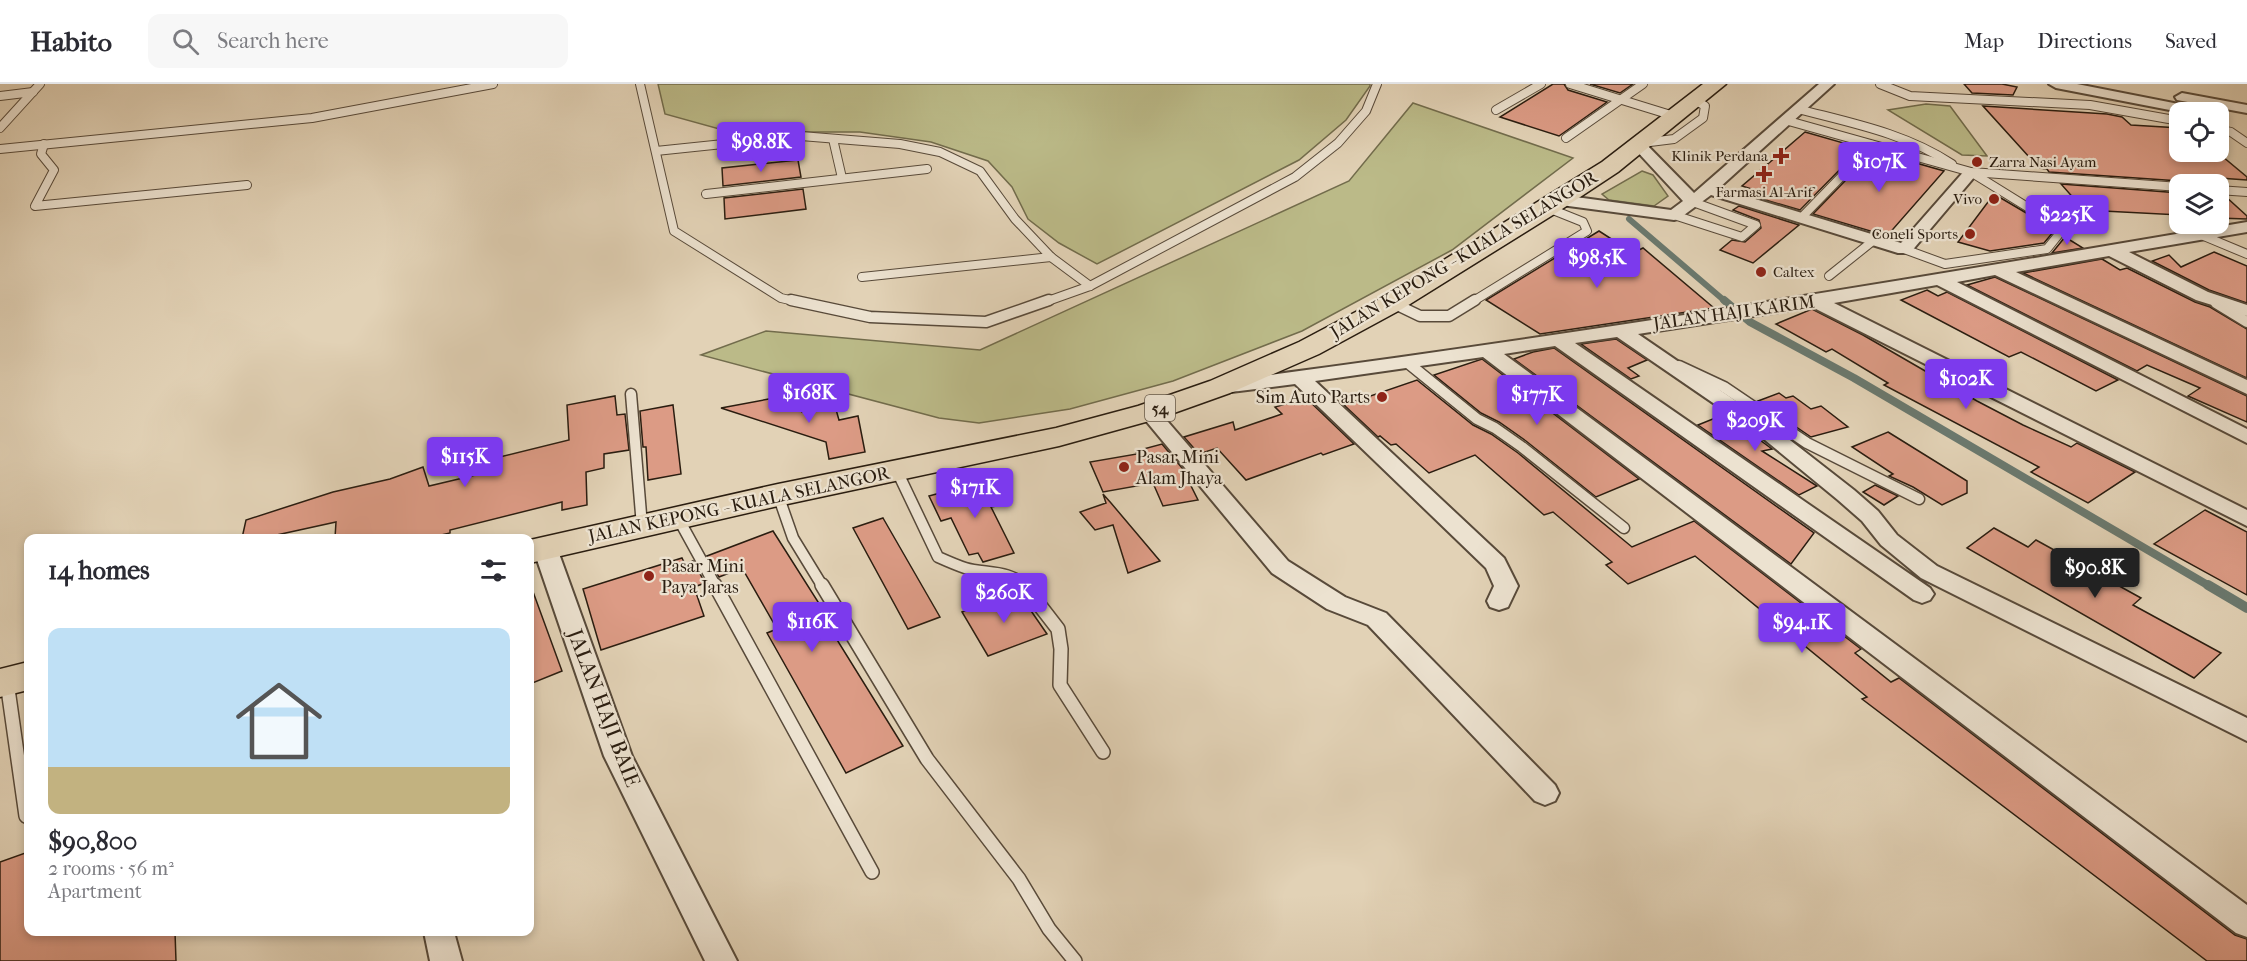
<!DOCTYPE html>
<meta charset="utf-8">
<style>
body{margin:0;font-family:"IM FELL French Canon",serif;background:#f7f7f7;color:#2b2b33;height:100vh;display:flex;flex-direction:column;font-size:22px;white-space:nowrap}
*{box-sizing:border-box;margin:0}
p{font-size:20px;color:#7c7c81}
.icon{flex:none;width:33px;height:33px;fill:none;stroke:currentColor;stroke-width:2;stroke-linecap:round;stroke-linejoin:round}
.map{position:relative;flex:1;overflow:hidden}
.panel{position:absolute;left:24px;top:450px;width:510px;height:402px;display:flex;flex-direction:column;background:#fff;border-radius:12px;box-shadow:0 3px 9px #0003}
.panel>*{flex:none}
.fabs{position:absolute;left:2169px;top:18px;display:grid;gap:12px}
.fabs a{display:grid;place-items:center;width:60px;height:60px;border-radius:12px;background:#fff;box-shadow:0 3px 9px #0003;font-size:30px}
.price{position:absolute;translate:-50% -51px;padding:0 14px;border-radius:6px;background:#7c3aed;color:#fff;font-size:20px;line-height:39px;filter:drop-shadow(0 2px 3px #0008)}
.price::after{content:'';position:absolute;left:50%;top:36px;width:18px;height:14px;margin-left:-9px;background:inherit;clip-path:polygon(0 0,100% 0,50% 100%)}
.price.selected{background:#222;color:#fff}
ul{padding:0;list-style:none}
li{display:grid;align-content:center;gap:12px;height:318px;padding:0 24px}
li+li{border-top:2px solid #e1e1e2}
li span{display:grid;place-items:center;height:186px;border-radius:12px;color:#555}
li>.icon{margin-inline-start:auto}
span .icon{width:108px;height:108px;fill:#fffc;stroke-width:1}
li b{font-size:26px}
h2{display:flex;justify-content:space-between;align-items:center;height:72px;padding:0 24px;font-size:26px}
header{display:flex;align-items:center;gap:36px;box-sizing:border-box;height:84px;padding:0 30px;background:#fff;border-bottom:2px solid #e1e1e2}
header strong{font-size:28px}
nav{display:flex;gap:33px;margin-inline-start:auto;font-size:21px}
.search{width:420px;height:54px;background:#f7f7f7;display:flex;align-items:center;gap:15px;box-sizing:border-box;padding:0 21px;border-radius:12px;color:#7c7c81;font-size:22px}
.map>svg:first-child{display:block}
</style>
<header>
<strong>Habito</strong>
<div class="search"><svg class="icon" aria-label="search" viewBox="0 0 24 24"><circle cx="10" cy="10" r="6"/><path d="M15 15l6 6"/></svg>Search here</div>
<nav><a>Map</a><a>Directions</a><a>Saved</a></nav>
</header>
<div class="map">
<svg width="2247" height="877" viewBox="0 0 2247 877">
<rect width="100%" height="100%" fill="#e2d2b6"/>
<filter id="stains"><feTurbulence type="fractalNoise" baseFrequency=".00333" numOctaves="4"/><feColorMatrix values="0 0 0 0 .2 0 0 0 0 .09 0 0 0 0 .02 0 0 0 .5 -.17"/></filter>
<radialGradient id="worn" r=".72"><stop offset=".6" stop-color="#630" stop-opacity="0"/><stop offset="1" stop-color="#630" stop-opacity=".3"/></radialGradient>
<g fill="#bbba88" stroke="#726c4c" stroke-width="1.5">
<path d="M658 0H1370V2L1346 36 1299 76 1097 180 1059 159 1028 135 1012 103 988 77 931 58 860 48H779L741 51 665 30Z"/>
<path d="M1413 19 1573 74 1452 166 1302 247 1173 297 1070 325 979 339 939 334 701 271 766 247 980 266 1349 97Z"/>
<path d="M1926 20 1950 22 1987 72 1962 71 1888 26Z"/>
<path d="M1642 87 1653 91 1668 112 1654 122 1609 116 1602 110Z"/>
</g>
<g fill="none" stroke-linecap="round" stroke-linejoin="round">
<path stroke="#6a796f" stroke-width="6" d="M1629 135 1726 218"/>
<path stroke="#6a796f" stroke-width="8" d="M1724 216 1750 238 1854 294 2211 503"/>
<path stroke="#6a796f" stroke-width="10" d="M2208 501 2247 524"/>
</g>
<g fill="#dc9b85" stroke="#2a1d10" stroke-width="1.5">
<path d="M1553 0H1564L1568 6 1607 18 1559 52 1500 33Z"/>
<path d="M1590 0H1633L1620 9Z"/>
<path d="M1964 0H2002L2017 3 2013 11 1972 9Z"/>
<path d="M1983 22 2107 30 2122 33 2131 41 2180 44V68H2217L2247 93V96L2204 93 2212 100H2185L2180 97 2049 88 2047 85 2039 84Z"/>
<path d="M1805 48 1861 64 1800 126 1752 112 1758 107 1742 102Z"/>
<path d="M1874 67 1944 87 1887 152 1813 130Z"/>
<path d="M798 76 801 93 723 102 722 84Z"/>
<path d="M2061 100 2180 109V131L2084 126Z"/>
<path d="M803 105 806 125 725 135 724 114Z"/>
<path d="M1994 110 2028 130 2054 147 2044 159 1990 167 1958 158Z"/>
<path d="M2218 112H2225L2247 132V135L2218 134Z"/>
<path d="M1739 122 1799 141 1753 179 1720 166 1732 156 1745 158 1761 144 1759 136 1733 126Z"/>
<path d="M1599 147 1633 169 1643 164 1714 224 1540 250 1486 216Z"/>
<path d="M2065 153 2083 164 2052 169Z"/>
<path d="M2214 168 2247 182V219L2209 206 2152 177 2169 171 2181 183Z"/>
<path d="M2102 175 2120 186 2127 184 2195 218 2210 223 2247 245V294L2023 189Z"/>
<path d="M1995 193 2247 312V338L2188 312 2200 304 2147 281 2137 287 1967 201Z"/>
<path d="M1927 206 1938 212 1947 208 2118 296 2096 307 2021 268 2009 273 1901 216Z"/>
<path d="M1812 225 1863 251 1977 317 2023 341 2071 363 2077 359 2135 388 2088 419 2031 388 2039 383 1884 301 1888 299 1832 265 1826 268 1776 240Z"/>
<path d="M1616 255 1647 276 1628 284 1639 292 1631 295 1581 260Z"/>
<path d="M1554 264 1814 449 1791 480 1514 275 1533 268Z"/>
<path d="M1482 275 1639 395 1596 413 1526 357 1499 338 1481 329 1434 291Z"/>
<path d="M1417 296 1473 341 1491 350 1518 369 1632 463 1694 437 1861 565 1855 569 1891 598 1899 594 2235 851 2247 855V877H2207L1862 615 1867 613 1695 472 1628 500 1606 481 1612 478 1553 428 1544 431 1475 371 1429 389 1396 360 1391 361 1380 352 1378 353 1344 321Z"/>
<path d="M1779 309 1786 314 1793 312 1811 325 1821 322 1848 343 1811 353 1758 317Z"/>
<path d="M615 312 617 331 625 330 629 366 604 370V384L586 388 587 421 562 426V418L450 446V449L428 454H335L336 438 263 454H242L246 436 333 408 390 395 423 383 429 402 480 390 479 378 569 356 567 321Z"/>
<path d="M785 312 787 324 800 321 802 328 835 322 839 336 858 332 865 368 829 375 826 358 721 324Z"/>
<path d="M1306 314 1354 360 1323 371 1321 369 1246 396 1217 364 1199 370 1184 353 1233 338 1235 346 1282 330 1275 323Z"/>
<path d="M673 321 681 390 648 396 646 363H643L640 327Z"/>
<path d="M1725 330 1772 365 1762 367 1817 402 1799 411 1698 341Z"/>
<path d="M1888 348 1967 397V409L1942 421 1913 403 1889 392 1893 390 1852 363Z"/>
<path d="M1162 360 1182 384 1198 416 1163 422 1153 399 1103 408 1090 378 1137 370 1136 367Z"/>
<path d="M988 396 1002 421 991 423 1014 469 983 478 978 469 969 471 951 434 941 437 929 412Z"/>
<path d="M1875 401 1898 412 1884 421 1863 408Z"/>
<path d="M1103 410 1111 419 1160 477 1128 489 1113 441 1095 446 1080 428 1106 419Z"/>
<path d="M2205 426 2247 448V511L2154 460Z"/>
<path d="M883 434 940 533 908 545 853 444Z"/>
<path d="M1994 444 2028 463 2036 456 2141 514 2133 521 2221 569 2194 594 1967 464Z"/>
<path d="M773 447 820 521 816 522 903 662 846 689 767 549 777 545 742 484 719 493 707 472Z"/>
<path d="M682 474 685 480 693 477 705 499 694 503 704 532 601 566 583 505Z"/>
<path d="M530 505H532L562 587 530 600Z"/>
<path d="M1018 508 1047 550 988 572 962 528Z"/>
<path d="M28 768V848H175L176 877H0V778Z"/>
</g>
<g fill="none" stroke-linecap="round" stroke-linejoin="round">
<defs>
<g id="service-far2">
<path d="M640 0 674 147 781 214 798 218"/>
<path d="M1570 0 1674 32"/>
<path d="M1880 0 1910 12 2090 21 2180 37"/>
<path d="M0 12 33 8"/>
<path d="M1798 25C1851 39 1905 49 1952 80"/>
<path d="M1496 26 1541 0"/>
<path d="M1785 36 1971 88 2180 103"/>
<path d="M0 44 40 0"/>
<path d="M2218 45 2231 48 2247 59"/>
<path d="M1566 54 1643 0"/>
<path d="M833 55 842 94"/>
<path d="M1642 59 1674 55 1703 34 1705 22 1695 16"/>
<path d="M44 60 41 70 54 86 35 122 247 101"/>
<path d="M0 65 312 34 493 0"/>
<path d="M656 67 801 52 900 60 940 68 980 87 1015 135 1051 173 1090 202"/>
<path d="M2218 106 2247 108"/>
<path d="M706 110 927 85"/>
<path d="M1674 131 1742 153 1756 141 1693 118"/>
<path d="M1801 134 1872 61"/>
<path d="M2199 150 2247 170"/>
<path d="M1904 165 1945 180 2047 165 2063 145 1974 90"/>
<path d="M1829 192 1874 156"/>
<path d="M862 193 1051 173"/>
<path d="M1045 218 1090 202 1295 93 1338 59 1366 27 1377 0"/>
<path d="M1472 218 1587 147 1583 138 1548 124"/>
</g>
<g id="service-far1">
<path d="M791 216 870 233 986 238 1049 216"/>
<path d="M1393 219 1420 232H1449L1475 216"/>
<path d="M2216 219 2247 238"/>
<path d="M1408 279 1477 335 1495 344 1522 363 1624 444"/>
<path d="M1679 282 1724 303 1807 359 1919 415"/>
<path d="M631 310 642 442"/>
<path d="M897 387 938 473C947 477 956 481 965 484 984 490 1011 485 1025 503"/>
<path d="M778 411 793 454 823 503"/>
<path d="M678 434 716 503"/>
</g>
<g id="service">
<path d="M715 501 872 788"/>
<path d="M822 501 927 675 1019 795 1049 845 1075 877"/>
<path d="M1024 501 1058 545 1061 565 1060 601 1103 668"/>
<path d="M7 598 26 732"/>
</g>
<g id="minor">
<path d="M1819 0H1834L1719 104 1901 159 1966 85H1976L1979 88 1976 91 1910 169H1898L1711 111 1680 134 1674 136 1561 121 1553 116 1561 111 1671 126 1683 117 1633 63 1631 60 1633 57H1643L1694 109Z"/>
<path d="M2049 0H2077L2199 24 2206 28H2180L2056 4Z"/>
<path d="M2182 9 2247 21V29L2177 16 2175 13Z"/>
<path d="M2247 138V148L2129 168 2208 208 2247 221V232L2196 216 2109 172 2016 188 2247 296V310L1995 191 1957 198 2247 345V359L1937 201 1834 219 2247 426V442L1812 223 1638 250 1768 339 1854 406 1878 427 1897 451 1937 482 2247 634V657L1921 494 1881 461 1862 437 1838 416 1754 347 1617 253 1575 259 1930 504 1934 510 1930 516 1922 519 1914 516 1555 262 1504 270 2247 821V853L2236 849 1483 273 1315 297 1504 474 1518 502 1508 523 1499 526 1490 523 1487 517 1494 502 1486 484 1295 300 1223 309 1216 307 1213 303 1216 299 1223 297C1566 253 1907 196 2247 138Z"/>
<path d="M1149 322 1156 324 1288 477 1345 513 1386 529 1555 701 1559 709 1555 717 1545 721 1535 717 1368 541 1327 525 1272 489 1142 332 1139 328 1142 324Z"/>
<path d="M545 456 553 458 557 464 632 672 737 877H705L604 672 533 464 537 458Z"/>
<path d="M424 848H454L462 877H430Z"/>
</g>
<g id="trunk">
<path d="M1703 0H1726L1618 88 1556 129 1402 225 1319 270 1230 309 1160 334 1059 362 778 422 530 479V456L778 400 1056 344 1138 322 1210 297 1299 258 1384 213 1602 78Z"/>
<path d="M28 578V606L0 613V585Z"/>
</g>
</defs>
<use href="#service-far2" stroke="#584a3a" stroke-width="10"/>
<use href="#service-far1" stroke="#584a3a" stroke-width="13"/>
<use href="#service" stroke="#584a3a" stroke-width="16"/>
<use href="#minor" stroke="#584a3a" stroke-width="4"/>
<use href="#trunk" stroke="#2a1d10" stroke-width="3"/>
<use href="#service-far2" stroke="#ece2d0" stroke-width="8"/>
<use href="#service-far1" stroke="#ece2d0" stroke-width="10"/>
<use href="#service" stroke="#ece2d0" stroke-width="13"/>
<use href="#minor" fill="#ece2d0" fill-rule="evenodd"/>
<use href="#trunk" fill="#e2d2b6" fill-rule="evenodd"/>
</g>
<g fill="#8f2418" stroke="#ece2d0" stroke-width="2">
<path d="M1778 63h6v6h6v6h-6v6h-6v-6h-6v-6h6z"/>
<circle cx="1977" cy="78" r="6"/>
<path d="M1761 81h6v6h6v6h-6v6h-6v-6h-6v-6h6z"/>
<circle cx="1994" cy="115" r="6"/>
<circle cx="1970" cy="150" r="6"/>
<circle cx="1761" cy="188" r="6"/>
<circle cx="1382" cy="313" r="6"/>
<circle cx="1124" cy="383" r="6"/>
<circle cx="649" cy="492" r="6"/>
</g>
<g text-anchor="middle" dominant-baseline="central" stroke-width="4.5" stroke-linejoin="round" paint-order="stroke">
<g font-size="15" fill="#2a1d10" stroke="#ece2d0" text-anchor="end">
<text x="1768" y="72">Klinik Perdana</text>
<text x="1989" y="78" text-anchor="start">Zarra Nasi Ayam</text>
<text x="1764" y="108" text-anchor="middle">Farmasi Al-Arif</text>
<text x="1982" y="115">Vivo</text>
<text x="1958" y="150">Coneli Sports</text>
<text x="1773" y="188" text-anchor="start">Caltex</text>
</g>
<rect fill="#ece2d0" stroke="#64584a" stroke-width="1.5" x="1145" y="311" width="30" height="26" rx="4.5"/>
<g font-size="16" font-weight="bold" fill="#2a1d10">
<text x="1160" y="324">54</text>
</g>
<g font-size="18" fill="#2a1d10" stroke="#ece2d0">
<text transform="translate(1464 171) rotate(-31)">JALAN KEPONG - KUALA SELANGOR</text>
<text transform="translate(1734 229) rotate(-8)">JALAN HAJI KARIM</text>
<text transform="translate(739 421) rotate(-12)">JALAN KEPONG - KUALA SELANGOR</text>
</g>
<g font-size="18" fill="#2a1d10" stroke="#ece2d0" text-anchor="start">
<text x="1370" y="313" text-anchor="end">Sim Auto Parts</text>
<text x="1136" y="373">Pasar Mini<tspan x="1136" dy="21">Alam Jhaya</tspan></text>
<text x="661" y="482">Pasar Mini<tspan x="661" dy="21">Paya Jaras</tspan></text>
</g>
<g font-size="21" fill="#2a1d10" stroke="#ece2d0">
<text transform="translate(604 624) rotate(69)">JALAN HAJI BAIE</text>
</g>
</g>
<rect width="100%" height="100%" filter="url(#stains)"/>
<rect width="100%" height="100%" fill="url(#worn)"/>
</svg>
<div class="fabs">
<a><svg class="icon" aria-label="locate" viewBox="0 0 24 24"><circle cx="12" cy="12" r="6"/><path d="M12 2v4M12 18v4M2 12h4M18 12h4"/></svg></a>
<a><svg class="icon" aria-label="layers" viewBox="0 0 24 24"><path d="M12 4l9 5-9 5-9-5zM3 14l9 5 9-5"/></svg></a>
</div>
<b class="price" style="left:761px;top:89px">$98.8K</b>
<b class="price" style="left:1879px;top:109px">$107K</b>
<b class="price" style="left:2067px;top:162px">$225K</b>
<b class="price" style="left:1597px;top:205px">$98.5K</b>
<b class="price" style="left:1966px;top:326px">$102K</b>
<b class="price" style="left:809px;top:340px">$168K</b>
<b class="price" style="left:1537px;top:342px">$177K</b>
<b class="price" style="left:1755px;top:368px">$209K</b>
<b class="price" style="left:465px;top:404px">$115K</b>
<b class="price" style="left:975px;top:435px">$171K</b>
<b class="price selected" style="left:2095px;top:515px">$90.8K</b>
<b class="price" style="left:1004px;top:540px">$260K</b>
<b class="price" style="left:812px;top:569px">$116K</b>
<b class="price" style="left:1802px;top:570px">$94.1K</b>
<section class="panel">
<h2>14 homes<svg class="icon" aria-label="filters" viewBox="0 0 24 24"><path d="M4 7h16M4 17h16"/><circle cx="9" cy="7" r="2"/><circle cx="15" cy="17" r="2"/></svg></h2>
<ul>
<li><span style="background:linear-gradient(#bfe0f5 75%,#c2b280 0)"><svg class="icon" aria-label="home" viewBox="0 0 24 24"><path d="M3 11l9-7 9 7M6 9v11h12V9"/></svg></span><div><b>$90,800</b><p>2 rooms · 56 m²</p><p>Apartment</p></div></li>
</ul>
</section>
</div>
